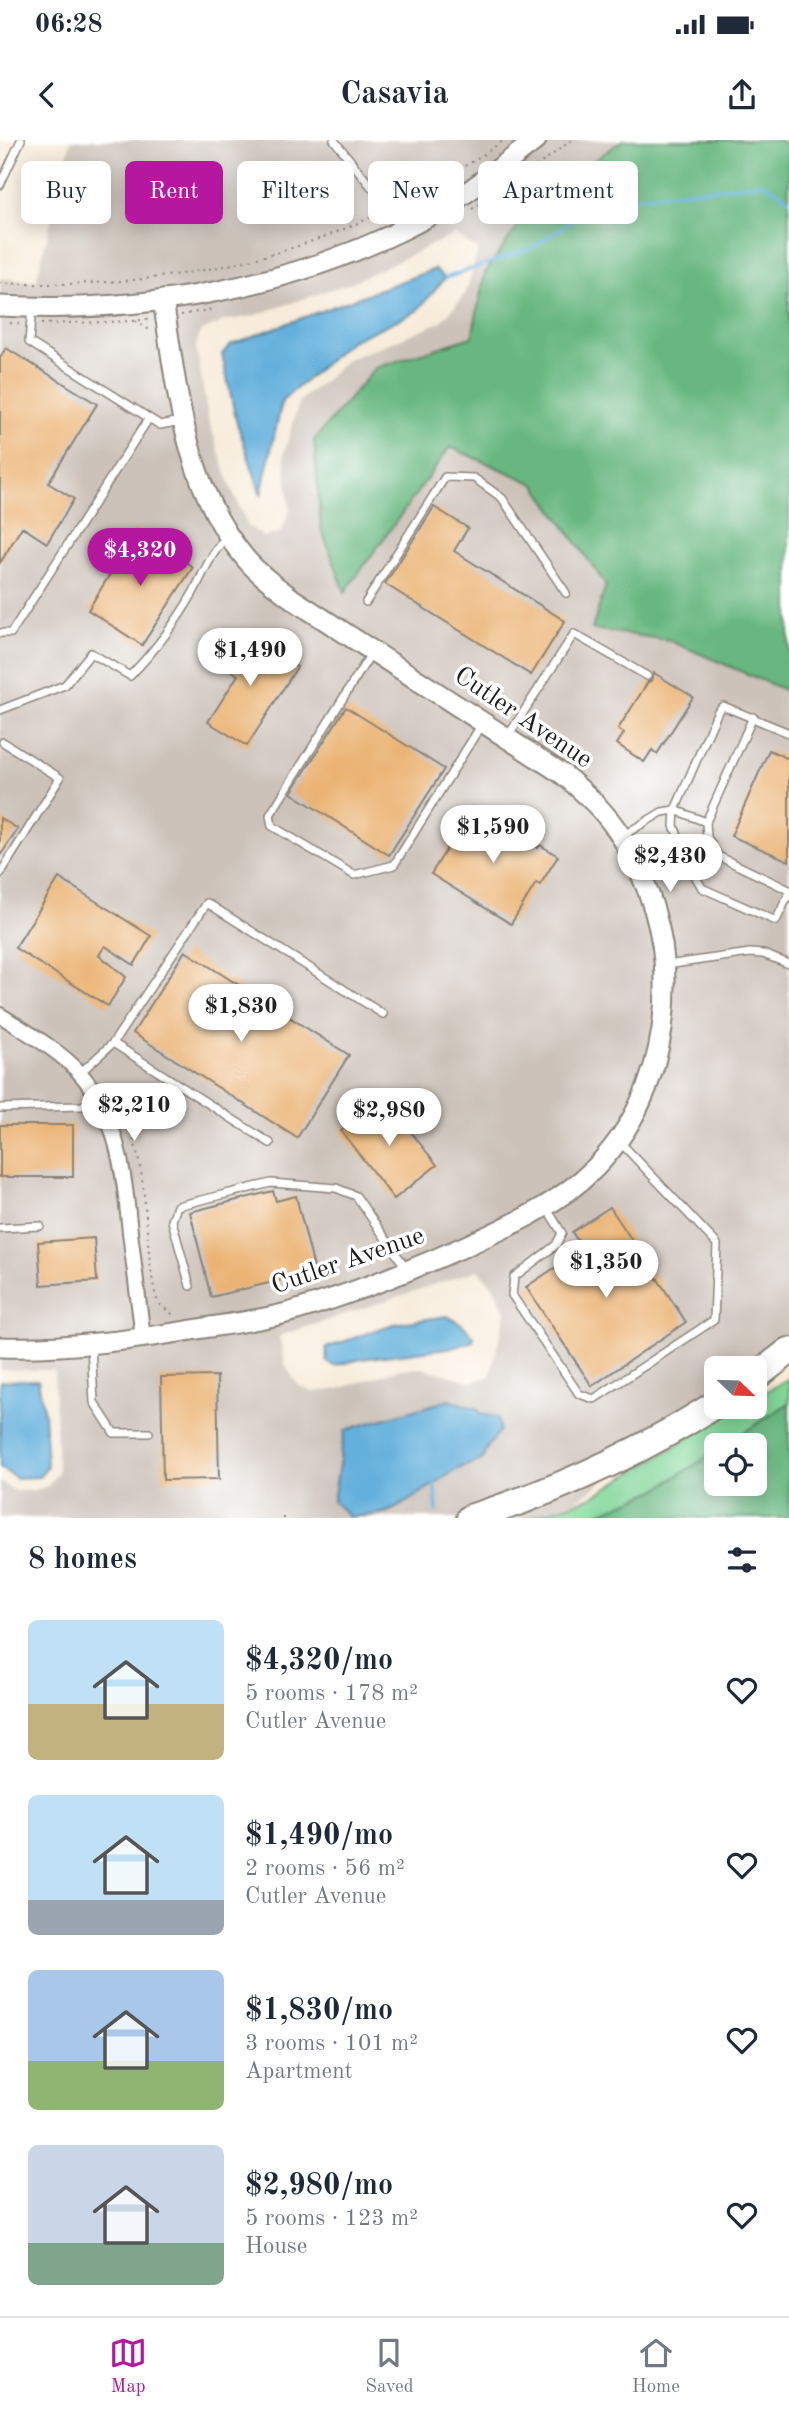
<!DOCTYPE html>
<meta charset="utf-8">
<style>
body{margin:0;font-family:"Old Standard TT",serif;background:#f6f6f7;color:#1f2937;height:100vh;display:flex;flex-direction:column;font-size:26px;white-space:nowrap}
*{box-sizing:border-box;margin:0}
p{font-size:23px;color:#747a83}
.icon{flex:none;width:38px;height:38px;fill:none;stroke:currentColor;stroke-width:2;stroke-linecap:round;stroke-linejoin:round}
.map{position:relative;height:1378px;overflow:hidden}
.sheet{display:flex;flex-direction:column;background:#fff;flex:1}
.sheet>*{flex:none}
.banner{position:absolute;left:21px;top:21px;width:747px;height:63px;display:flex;gap:14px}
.needle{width:46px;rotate:113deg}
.fabs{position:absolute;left:704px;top:1216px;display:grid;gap:14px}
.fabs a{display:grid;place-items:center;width:63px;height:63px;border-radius:10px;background:#fff;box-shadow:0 4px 18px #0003;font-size:35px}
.price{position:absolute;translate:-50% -60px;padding:0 16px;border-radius:24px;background:#fff;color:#222;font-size:23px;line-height:46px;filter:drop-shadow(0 2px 4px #0008)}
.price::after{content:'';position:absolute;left:50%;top:42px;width:21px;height:16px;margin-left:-10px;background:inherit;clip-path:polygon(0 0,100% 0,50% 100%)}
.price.active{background:#b5179e;color:#fff}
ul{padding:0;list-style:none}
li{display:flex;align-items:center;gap:21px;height:175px;padding:0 28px}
li span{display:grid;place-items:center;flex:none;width:196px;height:140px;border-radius:10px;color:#555}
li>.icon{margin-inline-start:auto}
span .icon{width:84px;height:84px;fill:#fffc;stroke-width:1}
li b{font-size:30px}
h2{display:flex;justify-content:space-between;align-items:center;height:84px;padding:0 28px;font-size:30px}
.tag{padding:0 24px;border-radius:10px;background:#fff;box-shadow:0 4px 18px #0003;font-size:24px;line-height:63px}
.tag.active{background:#b5179e;color:#fff}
.status{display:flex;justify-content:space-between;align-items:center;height:49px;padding:0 35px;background:#fff;direction:ltr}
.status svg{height:19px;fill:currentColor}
header{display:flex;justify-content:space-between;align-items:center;height:91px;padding:0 28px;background:#fff;font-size:32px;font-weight:700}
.menu{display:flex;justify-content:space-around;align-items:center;height:98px;border-top:2px solid #e0e1e3;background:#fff;font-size:19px;color:#747a83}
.menu a{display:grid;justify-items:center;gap:4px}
.menu .active{color:#b5179e}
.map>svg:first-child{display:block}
</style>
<div class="status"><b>06:28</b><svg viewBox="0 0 49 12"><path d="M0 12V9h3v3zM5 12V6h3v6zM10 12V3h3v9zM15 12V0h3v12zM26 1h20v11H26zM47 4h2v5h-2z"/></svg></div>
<header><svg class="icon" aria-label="back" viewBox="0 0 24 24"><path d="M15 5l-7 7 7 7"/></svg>Casavia<svg class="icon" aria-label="share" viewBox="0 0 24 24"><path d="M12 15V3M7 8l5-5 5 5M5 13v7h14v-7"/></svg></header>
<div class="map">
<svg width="789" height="1378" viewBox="0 0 789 1378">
<rect width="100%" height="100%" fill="#fff"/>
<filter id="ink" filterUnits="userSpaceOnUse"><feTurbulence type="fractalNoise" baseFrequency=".0143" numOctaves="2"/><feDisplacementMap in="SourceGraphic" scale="14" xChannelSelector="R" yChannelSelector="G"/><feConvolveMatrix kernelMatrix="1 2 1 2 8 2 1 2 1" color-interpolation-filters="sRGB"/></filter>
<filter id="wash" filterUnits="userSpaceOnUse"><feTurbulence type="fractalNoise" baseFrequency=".00686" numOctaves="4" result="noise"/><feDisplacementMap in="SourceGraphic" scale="28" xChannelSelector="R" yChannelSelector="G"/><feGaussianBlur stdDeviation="1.57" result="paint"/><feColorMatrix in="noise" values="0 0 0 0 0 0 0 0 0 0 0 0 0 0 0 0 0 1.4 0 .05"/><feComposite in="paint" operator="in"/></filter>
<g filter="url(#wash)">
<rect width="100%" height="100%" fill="#f7ebd9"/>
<path fill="#ccc2b9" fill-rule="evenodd" d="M71 0H623L534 63 485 133 472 197 375 228 314 300 321 388 346 452 449 307 535 344 607 445 592 489 668 500 789 552V1198L753 1228H716V1259L552 1378H0V1342L15 1351H32L48 1346 58 1332 54 1230H0V138L36 142ZM455 94 478 110 466 153 441 182 347 220 322 243 300 260 284 313 290 369 281 392 264 397 248 386 231 348 208 278 196 206 200 192 224 181 253 176 350 143ZM478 1130 494 1147 506 1173 490 1236 473 1242 423 1228 401 1229 339 1249 313 1252 299 1246 286 1227 279 1196ZM497 1281 482 1320 462 1325 434 1342 419 1356Z"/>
<path fill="#81d698" stroke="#4e795a" stroke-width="2" d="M789 1238V1263L725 1305 716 1306V1311L656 1350 589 1378H530L590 1358 740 1267H754V1259Z"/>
<g fill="#68b780" stroke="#426a4e" stroke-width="2">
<path d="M623 0H780L789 6V552L668 500 592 489 606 445 535 344 450 307 345 452 321 388 314 300 375 228 472 197 485 133 534 63Z"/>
<path d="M789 1263V1378H587L656 1350 716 1311V1344H754V1306L725 1305Z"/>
</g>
<g fill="#63b0dc" stroke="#40667c" stroke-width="2">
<path d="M435 129 445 138 417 171 351 201 282 261 261 354 236 280 222 214 231 204Z"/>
<path d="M447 1176 462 1184 474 1197 473 1201 456 1207 361 1219 334 1226 327 1222 326 1208 393 1184Z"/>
<path d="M38 1240 44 1273 47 1326 39 1337 16 1338 0 1327V1241Z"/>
<path d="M449 1260 478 1269 480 1274 497 1277 500 1291 488 1306 482 1320C444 1330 425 1355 392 1370 380 1376 362 1375 349 1377L333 1361 345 1290Z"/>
</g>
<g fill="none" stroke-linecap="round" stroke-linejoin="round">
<g stroke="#63b0dc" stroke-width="3.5">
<path d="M445 138 532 108 601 61 764 43 789 59"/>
<path d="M434 1342 437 1371"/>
</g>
</g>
<g id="blocks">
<g fill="#ebb373">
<path d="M6 208 97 264 48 343 74 359 47 403 22 387 0 423V218Z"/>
<path d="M434 367 468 388 454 411 565 481 531 535 385 444Z"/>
<path d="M137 390 193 427 142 505 88 470Z"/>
<path d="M239 491 297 527 247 606 208 582 238 535 219 523Z"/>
<path d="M654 533 693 557 657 614 652 610 644 622 617 604 624 593 618 589 648 542 652 540Z"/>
<path d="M346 567 444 629 389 715 291 653Z"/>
<path d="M769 610 789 619V721L731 696Z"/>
<path d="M473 667 538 708 540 705 558 716 540 745 536 743 511 784 431 734Z"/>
<path d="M0 678 18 689 0 716Z"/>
<path d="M59 738 151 796 134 825 105 806 99 815 126 837 108 866 15 808Z"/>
<path d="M185 811 349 915 297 998 133 893Z"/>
<path d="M384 958 437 1025 394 1059 341 991Z"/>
<rect x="0" y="985" width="73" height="52"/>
<path d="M273 1051 276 1061 296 1056 315 1132 211 1157 190 1072Z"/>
<path d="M610 1067 686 1182 592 1246 526 1147 583 1109 572 1092Z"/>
<path d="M94 1098 97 1141 41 1145 38 1102Z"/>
<path d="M217 1236 219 1339 163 1340 161 1237Z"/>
</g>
</g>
</g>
<g filter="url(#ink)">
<use href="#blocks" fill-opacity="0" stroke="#8a847a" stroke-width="2"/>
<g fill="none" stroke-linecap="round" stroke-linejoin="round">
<defs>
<g id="lane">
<path d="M334 0 389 69 401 90"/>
<path d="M0 45 21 0"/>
<path d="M32 167 29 202 160 285 181 281"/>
<path d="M366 462 445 337 474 338 502 358 566 453"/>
<path d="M0 493H11L149 278"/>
<path d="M372 512 270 675 272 686 354 735 394 725 482 584"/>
<path d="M0 570 65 545 91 513 130 536C156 509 175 485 193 453 204 432 211 413 227 396"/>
<path d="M753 577 706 682 707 697 718 716 789 750"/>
<path d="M508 596 574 494 647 536"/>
<path d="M706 682 675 670 674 686 694 734 702 748 776 781 789 753"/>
<path d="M622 696 662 672 675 670 718 571 723 566 789 593"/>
<path d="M0 734 60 638 3 602"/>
<path d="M694 734 718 716"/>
<path d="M666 825 750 813 763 814 789 824"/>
<path d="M113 903 270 1003"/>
<path d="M80 933 113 903 207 763 383 874"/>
<path d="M0 968 82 966 97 957"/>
<path d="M546 1067 562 1093 556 1105 514 1137 512 1155 579 1254 594 1259 714 1180 717 1104 620 1002"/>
<path d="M0 1088 40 1086"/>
<path d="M190 1146 172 1081 177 1066 271 1043 336 1048 356 1056 406 1128"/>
<path d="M91 1204 94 1262 114 1293H149"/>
</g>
<path id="street" d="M0 875C26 892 56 908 78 931 119 975 124 1036 130 1092 134 1127 139 1163 143 1198"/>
<g id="secondary">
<path d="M0 166C143 174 291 148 418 82 461 60 498 29 536 0"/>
<path d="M0 1207C70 1209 140 1199 210 1187 237 1183 267 1179 294 1171 351 1154 407 1132 461 1108 508 1087 558 1065 595 1028 643 979 665 914 665 846 666 795 649 742 622 698 607 673 585 653 564 635L294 460C277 447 259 435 245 418 185 347 177 249 163 160"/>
</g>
<g id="highway">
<path d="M754 1238 789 1211"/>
<path d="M470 1378C557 1351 639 1313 716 1264"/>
</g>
</defs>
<use href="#lane" stroke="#8a847a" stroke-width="10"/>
<use href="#street" stroke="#8a847a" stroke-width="18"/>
<use href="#secondary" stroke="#8a847a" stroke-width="23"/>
<use href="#highway" stroke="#8a847a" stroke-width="30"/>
<g stroke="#8a847a" stroke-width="2" stroke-dasharray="2 5" stroke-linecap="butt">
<path d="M398 64 477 19 504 0"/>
<path d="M472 69 514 43 572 0"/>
<path d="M0 143C130 149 262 130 380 73"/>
<path d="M181 175 213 169"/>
<path d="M135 181 151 191"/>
<path d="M10 183 22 184"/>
<path d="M41 184 135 181 151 178"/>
<path d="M105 943C117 961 127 980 134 1001 149 1051 144 1106 156 1157L160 1165 175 1176"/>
<path d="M282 1378H287"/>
</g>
<use href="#lane" stroke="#fff" stroke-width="7"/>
<use href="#street" stroke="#fff" stroke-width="14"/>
<use href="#secondary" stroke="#fff" stroke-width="19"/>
<use href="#highway" stroke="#fff" stroke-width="26"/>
</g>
</g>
<g text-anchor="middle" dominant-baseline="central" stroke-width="7" stroke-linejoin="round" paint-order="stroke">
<g font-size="26" fill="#1c1c1c" stroke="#fff">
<text transform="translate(523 578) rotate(34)">Cutler Avenue</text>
<text transform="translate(348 1121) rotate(-19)">Cutler Avenue</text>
</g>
</g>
</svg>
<div class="fabs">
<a><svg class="needle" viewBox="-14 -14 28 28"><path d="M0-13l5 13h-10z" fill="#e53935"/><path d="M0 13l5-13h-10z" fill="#747a83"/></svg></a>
<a><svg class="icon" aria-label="locate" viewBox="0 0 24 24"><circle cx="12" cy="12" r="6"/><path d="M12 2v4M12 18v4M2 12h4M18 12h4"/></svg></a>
</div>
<b class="price active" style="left:140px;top:448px">$4,320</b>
<b class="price" style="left:250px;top:548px">$1,490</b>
<b class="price" style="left:493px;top:725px">$1,590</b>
<b class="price" style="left:670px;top:754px">$2,430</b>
<b class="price" style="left:241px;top:904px">$1,830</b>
<b class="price" style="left:134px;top:1003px">$2,210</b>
<b class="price" style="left:389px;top:1008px">$2,980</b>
<b class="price" style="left:606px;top:1160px">$1,350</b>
<div class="banner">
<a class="tag">Buy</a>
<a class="tag active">Rent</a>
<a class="tag">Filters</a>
<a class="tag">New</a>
<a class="tag">Apartment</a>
</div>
</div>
<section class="sheet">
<h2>8 homes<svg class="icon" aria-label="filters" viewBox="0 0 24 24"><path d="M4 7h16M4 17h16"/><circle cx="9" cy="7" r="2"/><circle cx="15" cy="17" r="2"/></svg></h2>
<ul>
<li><span style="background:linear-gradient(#bfe0f5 60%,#c2b280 0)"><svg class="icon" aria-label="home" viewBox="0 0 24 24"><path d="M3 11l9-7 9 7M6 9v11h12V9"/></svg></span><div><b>$4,320/mo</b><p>5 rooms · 178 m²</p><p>Cutler Avenue</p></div><svg class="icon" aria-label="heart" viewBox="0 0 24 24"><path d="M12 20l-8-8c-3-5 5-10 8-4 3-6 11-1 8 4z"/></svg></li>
<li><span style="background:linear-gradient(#bfe0f5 75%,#9aa5b1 0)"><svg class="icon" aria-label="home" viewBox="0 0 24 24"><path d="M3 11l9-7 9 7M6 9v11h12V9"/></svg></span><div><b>$1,490/mo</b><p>2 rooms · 56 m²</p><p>Cutler Avenue</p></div><svg class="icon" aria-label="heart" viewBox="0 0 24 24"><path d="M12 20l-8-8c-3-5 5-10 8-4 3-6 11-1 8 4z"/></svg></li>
<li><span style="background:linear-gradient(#a9c7e8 65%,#8fb573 0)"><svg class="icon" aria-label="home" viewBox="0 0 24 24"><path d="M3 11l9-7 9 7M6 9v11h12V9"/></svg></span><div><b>$1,830/mo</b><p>3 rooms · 101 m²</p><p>Apartment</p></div><svg class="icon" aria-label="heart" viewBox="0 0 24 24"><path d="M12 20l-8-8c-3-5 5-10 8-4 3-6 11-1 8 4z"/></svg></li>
<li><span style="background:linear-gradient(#c9d6e8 70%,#7fa58c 0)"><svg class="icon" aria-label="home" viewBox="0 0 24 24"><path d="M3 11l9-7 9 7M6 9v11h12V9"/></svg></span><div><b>$2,980/mo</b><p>5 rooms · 123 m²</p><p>House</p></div><svg class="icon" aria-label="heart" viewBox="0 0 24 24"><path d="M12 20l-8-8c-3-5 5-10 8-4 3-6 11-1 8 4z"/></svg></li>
</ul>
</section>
<nav class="menu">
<a class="active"><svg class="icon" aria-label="map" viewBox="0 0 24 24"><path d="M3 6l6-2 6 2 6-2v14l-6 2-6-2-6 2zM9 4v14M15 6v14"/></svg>Map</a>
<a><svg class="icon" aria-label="saved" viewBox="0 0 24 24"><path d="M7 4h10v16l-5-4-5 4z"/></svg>Saved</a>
<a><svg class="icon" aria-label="home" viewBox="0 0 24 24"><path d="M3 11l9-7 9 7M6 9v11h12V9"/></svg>Home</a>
</nav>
